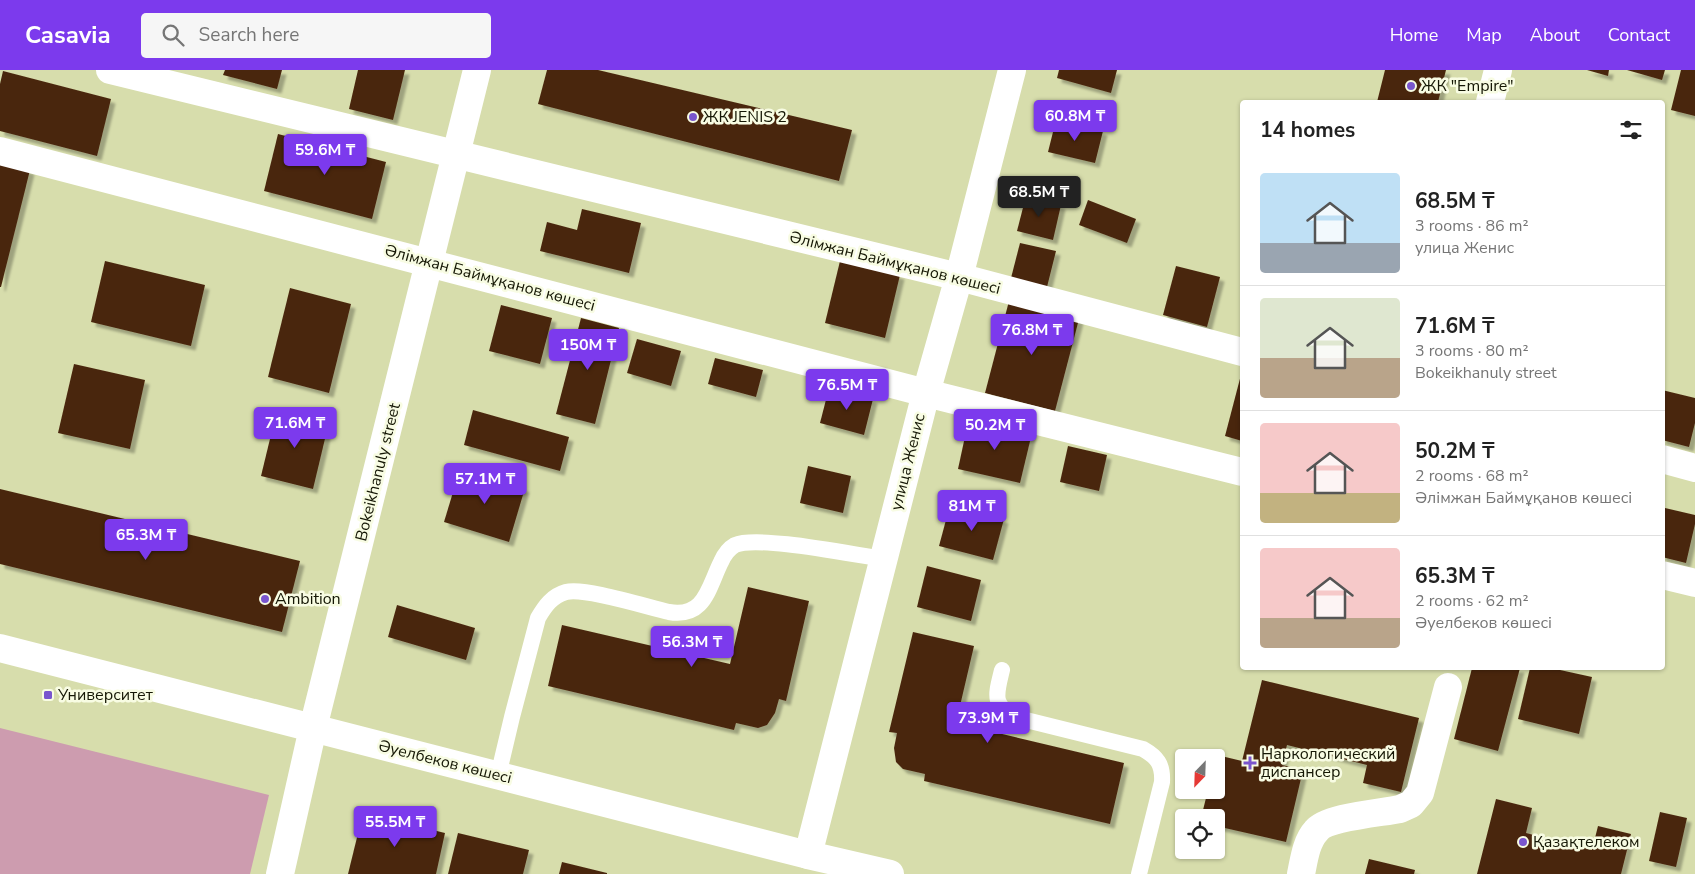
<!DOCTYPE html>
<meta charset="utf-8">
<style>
body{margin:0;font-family:"Nunito Sans",sans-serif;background:#f6f6f6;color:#222;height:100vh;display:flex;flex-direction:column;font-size:19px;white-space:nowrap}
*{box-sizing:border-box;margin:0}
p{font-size:16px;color:#767676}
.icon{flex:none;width:28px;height:28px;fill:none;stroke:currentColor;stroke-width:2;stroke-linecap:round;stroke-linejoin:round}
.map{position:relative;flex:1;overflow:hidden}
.drawer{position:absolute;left:1240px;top:30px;width:425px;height:570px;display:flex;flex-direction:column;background:#fff;border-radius:5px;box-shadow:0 1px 4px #0004}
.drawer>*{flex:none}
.needle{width:32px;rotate:203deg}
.tools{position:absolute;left:1175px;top:679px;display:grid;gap:10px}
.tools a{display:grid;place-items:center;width:50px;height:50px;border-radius:5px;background:#fff;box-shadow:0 1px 4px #0004;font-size:25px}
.price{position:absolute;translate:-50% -42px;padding:0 11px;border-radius:5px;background:#7c3aed;color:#fff;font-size:16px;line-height:32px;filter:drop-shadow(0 1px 2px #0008)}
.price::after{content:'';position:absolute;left:50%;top:30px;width:15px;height:11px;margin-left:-8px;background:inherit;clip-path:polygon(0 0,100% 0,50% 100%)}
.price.active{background:#222;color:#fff}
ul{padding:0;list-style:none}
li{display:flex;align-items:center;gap:15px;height:125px;padding:0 20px}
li+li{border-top:1px solid #e0e0e0}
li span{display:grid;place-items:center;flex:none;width:140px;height:100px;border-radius:5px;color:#555}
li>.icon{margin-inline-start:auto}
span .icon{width:60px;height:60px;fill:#fffc;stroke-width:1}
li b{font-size:21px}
h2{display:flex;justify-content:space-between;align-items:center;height:60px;padding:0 20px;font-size:21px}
header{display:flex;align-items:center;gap:30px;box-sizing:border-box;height:70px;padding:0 25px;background:#7c3aed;color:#fff}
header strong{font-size:24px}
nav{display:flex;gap:28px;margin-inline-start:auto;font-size:18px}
.search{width:350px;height:45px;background:#f6f6f6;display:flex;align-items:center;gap:12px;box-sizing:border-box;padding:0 18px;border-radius:5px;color:#767676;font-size:19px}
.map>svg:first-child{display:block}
</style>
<header>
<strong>Casavia</strong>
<div class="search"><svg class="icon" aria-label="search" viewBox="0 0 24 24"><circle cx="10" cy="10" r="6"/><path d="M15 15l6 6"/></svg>Search here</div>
<nav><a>Home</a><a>Map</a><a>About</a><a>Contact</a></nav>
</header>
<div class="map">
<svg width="1695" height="804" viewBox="0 0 1695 804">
<defs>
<filter id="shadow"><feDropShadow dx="4.5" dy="4.5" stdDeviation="1" flood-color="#0004"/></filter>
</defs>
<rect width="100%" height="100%" fill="#d7ddac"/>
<path fill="#cd9caf" d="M0 658 269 725 250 804H0Z"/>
<g fill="#4a270e" filter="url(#shadow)">
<path d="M225 0H282L277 19 223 5Z"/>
<path d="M358 0H405L393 50 349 39Z"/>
<path d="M547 0H598L852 60 839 111 538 34Z"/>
<path d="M1059 0H1117L1111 23 1057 8Z"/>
<path d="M1385 0H1446L1438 32H1377Z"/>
<path d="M1587 0H1609L1608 6Z"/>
<path d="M1627 0H1665L1662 10Z"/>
<path d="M1681 0H1695V46L1671 40Z"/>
<path d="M3 1 111 29 97 86 0 61V14Z"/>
<path d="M1056 50 1103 61 1095 93 1048 82Z"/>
<path d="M278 64 386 92 372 149 264 121Z"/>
<path d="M0 92 30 100 1 217H0Z"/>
<path d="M1026 126 1061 135 1053 170 1017 161Z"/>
<path d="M1088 130 1136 149 1127 173 1079 155Z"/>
<path d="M582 139 641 153 629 203 540 181 547 152 577 160Z"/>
<path d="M1020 173 1056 181 1047 217 1011 208Z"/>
<path d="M105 191 205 215 191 276 91 252Z"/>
<path d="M840 191 900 205 885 268 825 253Z"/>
<path d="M1176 196 1220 207 1207 257 1163 245Z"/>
<path d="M290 218 351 234 329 323 268 307Z"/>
<path d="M1009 231 1079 249 1055 341 985 323Z"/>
<path d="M501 235 552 248 540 294 489 281Z"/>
<path d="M581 248 619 258 595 354 556 344Z"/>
<path d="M637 269 681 281 671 316 627 303Z"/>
<path d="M715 288 763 300 756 327 708 314Z"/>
<path d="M74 294 145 310 130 379 58 363Z"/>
<path d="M1242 301V371L1225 366Z"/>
<path d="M829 318 873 329 864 365 820 353Z"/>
<path d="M1662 320 1695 328V353L1689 377 1662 370Z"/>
<path d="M277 340 329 352 313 419 261 406Z"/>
<path d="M473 340 569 367 560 401 464 375Z"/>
<path d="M969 348 1032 363 1020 413 958 399Z"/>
<path d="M1068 376 1107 385 1099 421 1060 412Z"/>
<path d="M808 396 851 406 843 443 800 433Z"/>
<path d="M460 399 525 418 509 472 444 452Z"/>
<path d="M0 419 300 491 282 562 0 494Z"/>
<path d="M950 435 1004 449 993 490 939 476Z"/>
<path d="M1665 438 1695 445V454L1686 493 1662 487V450Z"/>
<path d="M927 496 981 510 971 551 917 537Z"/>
<path d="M748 517 809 531 786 631 779 629 775 643 767 655 758 658 736 653 734 660 548 616 562 555 730 594Z"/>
<path d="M397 535 475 558 466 590 388 567Z"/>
<path d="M913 562 974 576 956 653 1124 693 1110 754 924 711 925 704 903 699 896 692 894 678 897 663 889 662Z"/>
<path d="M1472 598H1520L1498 681 1454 669Z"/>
<path d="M1530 598H1551L1592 607 1579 664 1518 649Z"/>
<path d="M1262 610 1419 648 1401 722 1363 713 1367 695 1287 675 1282 695 1303 700 1286 772 1216 756V748H1201L1208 720H1216L1217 685 1242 691Z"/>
<path d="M1496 729 1532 738 1526 763 1592 780 1598 756 1631 764 1621 804H1477Z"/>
<path d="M1660 742 1687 748 1676 797 1649 791Z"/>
<path d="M363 743 445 763 436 804H348Z"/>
<path d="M458 763 529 780 523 804H448Z"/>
<path d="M1369 789 1415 800 1414 804H1365Z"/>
<path d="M562 792 607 803V804H559Z"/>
</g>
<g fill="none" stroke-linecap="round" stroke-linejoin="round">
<g stroke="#fff" stroke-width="16">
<path d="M1002 600C996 625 991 636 1018 648L1143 679C1157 687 1163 694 1162 712L1139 804"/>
<path d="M498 706 512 647 538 548C545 536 552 526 566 522 585 517 647 537 669 542 705 548 708 518 721 492 724 485 728 479 735 475 758 465 854 485 884 489"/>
</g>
<g stroke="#fff" stroke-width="28">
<path d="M110 0 959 207 1242 282"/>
<path d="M1490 32 1498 0"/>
<path d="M0 81 926 323 1242 402"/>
<path d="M1662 389 1695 398"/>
<path d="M1662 505 1695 513"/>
<path d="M280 804 313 658 477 0"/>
<path d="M1301 804C1304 790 1306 772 1316 761 1326 747 1381 743 1400 739L1411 734 1420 723 1448 617"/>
</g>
<g stroke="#fff" stroke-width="28">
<path d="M0 578 808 785 890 804"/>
<path d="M808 785 926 323 959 207 1012 0"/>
</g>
</g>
<g fill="#7955ce" stroke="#f8fce3" stroke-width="2">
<circle cx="1411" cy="16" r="5"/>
<circle cx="693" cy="47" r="5"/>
<circle cx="265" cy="529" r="5"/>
<rect x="43" y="620" width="10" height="10" rx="2.5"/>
<path d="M1247.5 685.5h5v5h5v5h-5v5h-5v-5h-5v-5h5z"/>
<circle cx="1523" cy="772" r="5"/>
</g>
<g text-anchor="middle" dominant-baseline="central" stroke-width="5" stroke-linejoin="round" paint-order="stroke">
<g font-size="16" fill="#151705" stroke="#f8fce3" text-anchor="start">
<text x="1421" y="16">ЖК "Empire"</text>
<text x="703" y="47">ЖК JENIS 2</text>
<text x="275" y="529">Ambition</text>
<text x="58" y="625">Университет</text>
<text x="1261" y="684">Наркологический<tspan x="1261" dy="18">диспансер</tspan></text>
<text x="1533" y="772">Қазақтелеком</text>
</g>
<g font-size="16" fill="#151705" stroke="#f8fce3">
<text transform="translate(895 193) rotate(14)">Әлімжан Баймұқанов көшесі</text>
<text transform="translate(490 208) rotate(15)">Әлімжан Баймұқанов көшесі</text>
<text transform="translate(908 392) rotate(-76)">улица Женис</text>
<text transform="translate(378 402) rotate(-76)">Bokeikhanuly street</text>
<text transform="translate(445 692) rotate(14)">Әуелбеков көшесі</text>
</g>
</g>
</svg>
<div class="tools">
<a><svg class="needle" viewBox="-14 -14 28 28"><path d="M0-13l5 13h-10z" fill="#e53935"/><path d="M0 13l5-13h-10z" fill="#767676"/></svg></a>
<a><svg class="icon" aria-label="locate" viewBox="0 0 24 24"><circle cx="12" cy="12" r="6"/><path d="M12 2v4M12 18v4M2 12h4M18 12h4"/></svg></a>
</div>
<b class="price" style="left:1075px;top:72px">60.8M ₸</b>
<b class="price" style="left:325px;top:106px">59.6M ₸</b>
<b class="price active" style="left:1039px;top:148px">68.5M ₸</b>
<b class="price" style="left:1032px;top:286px">76.8M ₸</b>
<b class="price" style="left:588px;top:301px">150M ₸</b>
<b class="price" style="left:847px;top:341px">76.5M ₸</b>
<b class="price" style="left:295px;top:379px">71.6M ₸</b>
<b class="price" style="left:995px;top:381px">50.2M ₸</b>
<b class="price" style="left:485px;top:435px">57.1M ₸</b>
<b class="price" style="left:972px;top:462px">81M ₸</b>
<b class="price" style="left:146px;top:491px">65.3M ₸</b>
<b class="price" style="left:692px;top:598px">56.3M ₸</b>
<b class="price" style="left:988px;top:674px">73.9M ₸</b>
<b class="price" style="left:395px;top:778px">55.5M ₸</b>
<section class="drawer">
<h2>14 homes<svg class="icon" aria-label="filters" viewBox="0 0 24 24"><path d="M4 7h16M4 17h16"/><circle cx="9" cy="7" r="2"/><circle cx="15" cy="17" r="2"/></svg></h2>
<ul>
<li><span style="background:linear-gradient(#bfe0f5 70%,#9aa5b1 0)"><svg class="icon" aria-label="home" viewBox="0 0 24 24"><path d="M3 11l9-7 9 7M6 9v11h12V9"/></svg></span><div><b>68.5M ₸</b><p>3 rooms · 86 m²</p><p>улица Женис</p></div></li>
<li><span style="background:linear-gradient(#dfe7d0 60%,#b9a48a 0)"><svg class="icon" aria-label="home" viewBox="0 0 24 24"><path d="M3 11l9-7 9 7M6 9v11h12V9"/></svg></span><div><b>71.6M ₸</b><p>3 rooms · 80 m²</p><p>Bokeikhanuly street</p></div></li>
<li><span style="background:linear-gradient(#f6c9c9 70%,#c2b280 0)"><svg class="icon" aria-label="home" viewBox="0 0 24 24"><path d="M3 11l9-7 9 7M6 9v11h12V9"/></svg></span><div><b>50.2M ₸</b><p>2 rooms · 68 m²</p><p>Әлімжан Баймұқанов көшесі</p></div></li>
<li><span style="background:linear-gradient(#f6c9c9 70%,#b9a48a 0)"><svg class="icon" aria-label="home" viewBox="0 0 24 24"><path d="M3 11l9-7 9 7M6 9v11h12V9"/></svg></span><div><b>65.3M ₸</b><p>2 rooms · 62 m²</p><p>Әуелбеков көшесі</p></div></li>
</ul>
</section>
</div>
